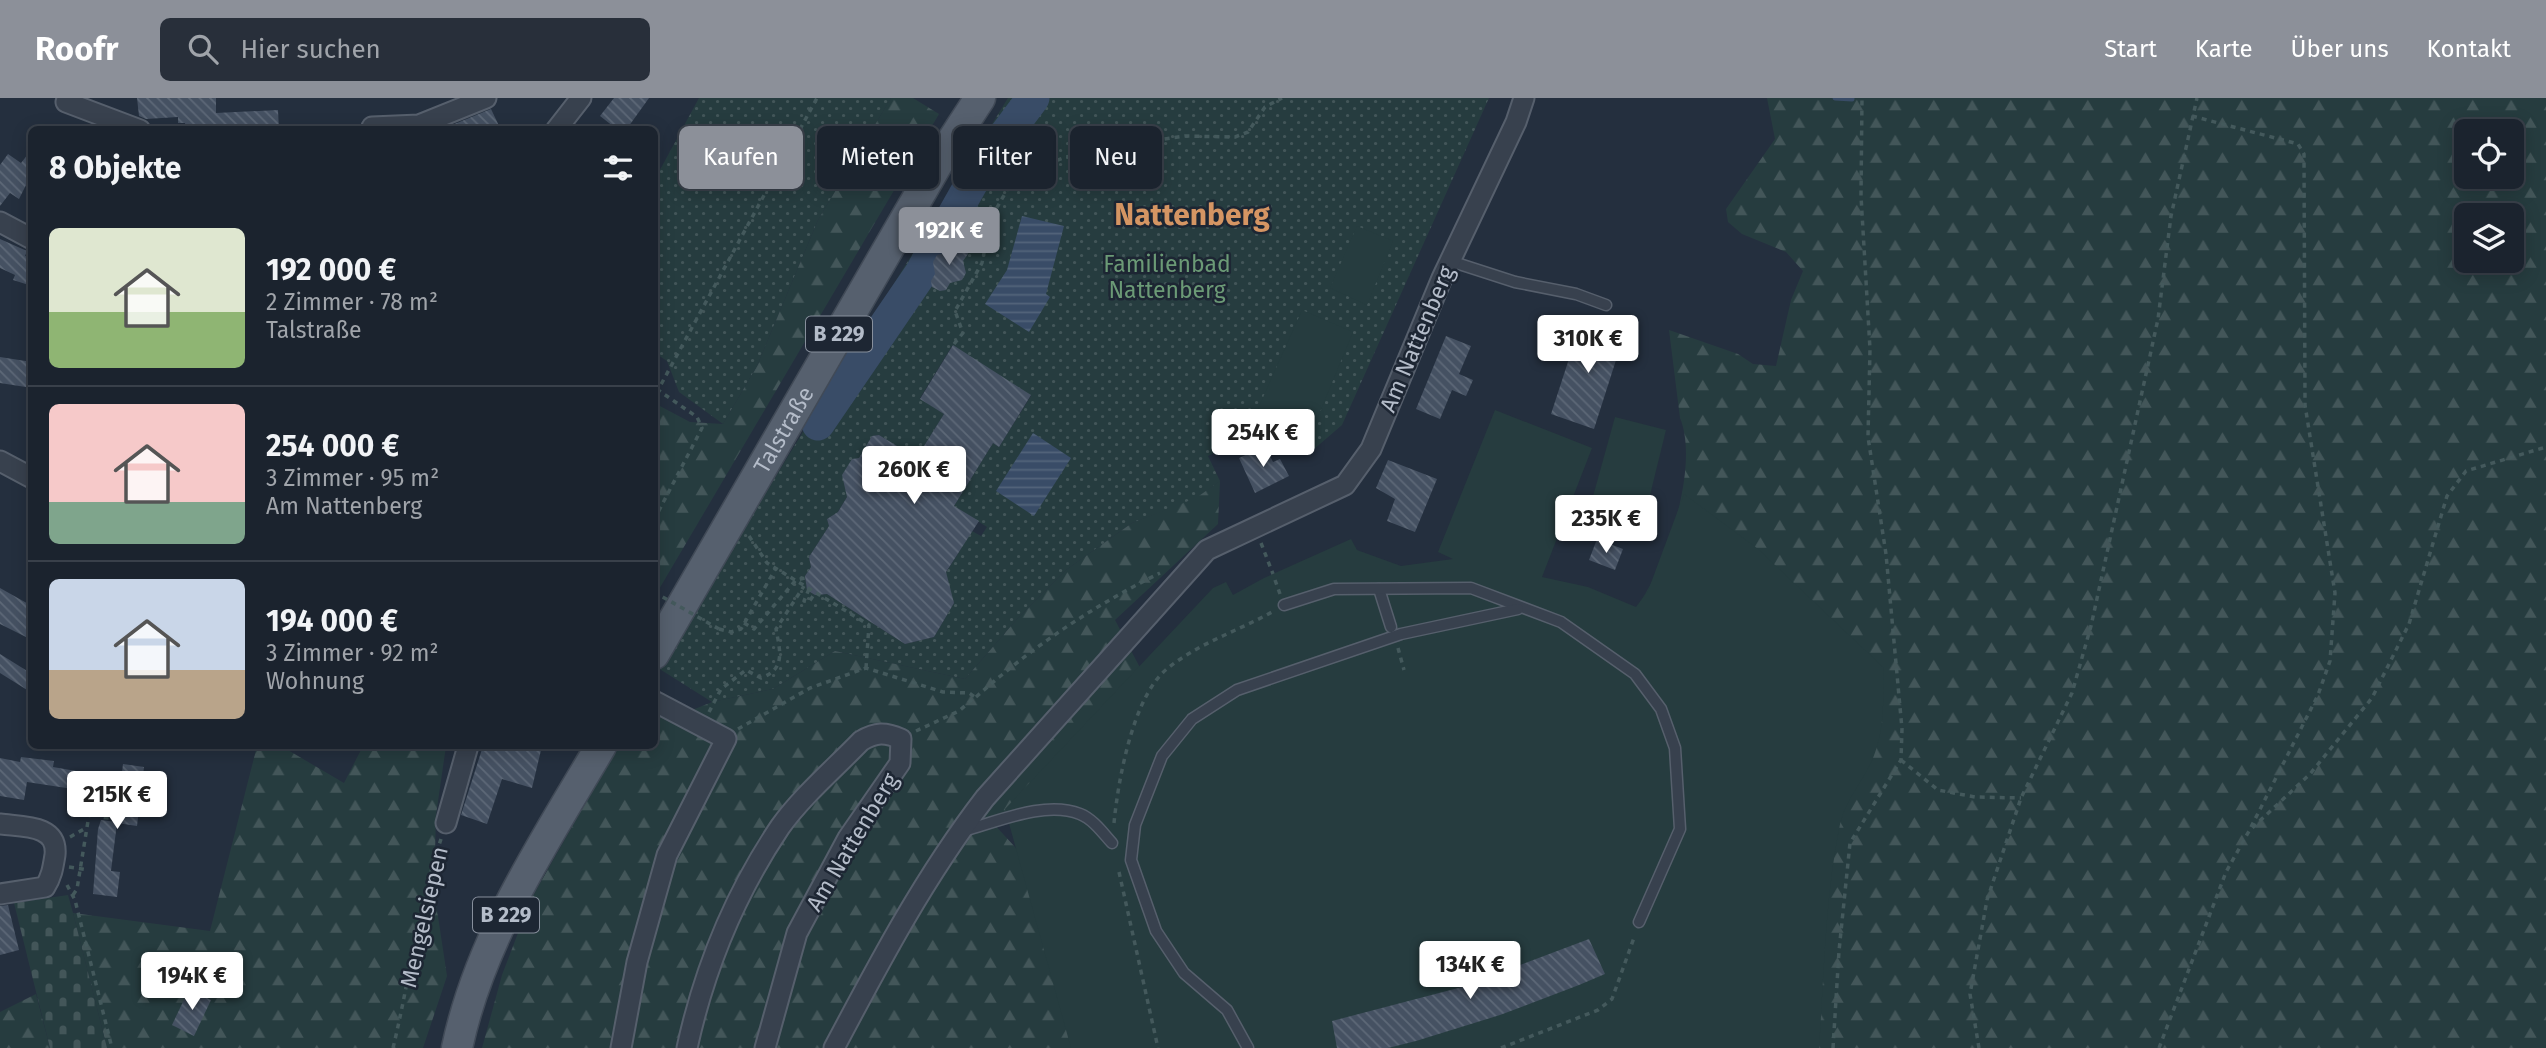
<!DOCTYPE html>
<html lang="de">
<meta charset="utf-8">
<style>
body{margin:0;font-family:"Fira Sans",sans-serif;background:#282f3a;color:#f1f3f6;height:100vh;display:flex;flex-direction:column;font-size:26px;white-space:nowrap}
*{box-sizing:border-box;margin:0}
p{font-size:23px;color:#a0a4aa}
.icon{flex:none;width:38px;height:38px;fill:none;stroke:currentColor;stroke-width:2;stroke-linecap:round;stroke-linejoin:round}
.map{position:relative;flex:1;overflow:hidden}
.side{position:absolute;left:28px;top:28px;width:630px;height:623px;display:flex;flex-direction:column;background:#1b232e;border-radius:10px;box-shadow:0 4px 18px #0003,0 0 0 2px #39404a}
.side>*{flex:none}
.hud{position:absolute;left:679px;top:28px;width:665px;height:63px;display:flex;gap:14px}
.controls{position:absolute;left:2454px;top:21px;display:grid;gap:14px}
.controls a{display:grid;place-items:center;width:70px;height:70px;border-radius:10px;background:#1b232e;box-shadow:0 4px 18px #0003,0 0 0 2px #39404a;font-size:35px}
.price{position:absolute;translate:-50% -60px;padding:0 16px;border-radius:7px;background:#fff;color:#222;font-size:23px;line-height:46px;filter:drop-shadow(0 2px 4px #0008)}
.price::after{content:'';position:absolute;left:50%;top:42px;width:21px;height:16px;margin-left:-10px;background:inherit;clip-path:polygon(0 0,100% 0,50% 100%)}
.price.current{background:#8c9099;color:#fff}
ul{padding:0;list-style:none}
li{display:flex;align-items:center;gap:21px;height:175px;padding:0 21px}
li+li{border-top:2px solid #39404a}
li span{display:grid;place-items:center;flex:none;width:196px;height:140px;border-radius:10px;color:#555}
li>.icon{margin-inline-start:auto}
span .icon{width:84px;height:84px;fill:#fffc;stroke-width:1}
li b{font-size:30px}
h2{display:flex;justify-content:space-between;align-items:center;height:84px;padding:0 21px;font-size:30px}
.pill{padding:0 24px;border-radius:10px;background:#1b232e;box-shadow:0 4px 18px #0003,0 0 0 2px #39404a;font-size:24px;line-height:63px}
.pill.current{background:#8c9099;color:#fff}
header{display:flex;align-items:center;gap:42px;box-sizing:border-box;height:98px;padding:0 35px;background:#8c9099;color:#fff}
header strong{font-size:33px}
nav{display:flex;gap:38px;margin-inline-start:auto;font-size:24px}
.search{width:490px;height:63px;background:#282f3a;display:flex;align-items:center;gap:18px;box-sizing:border-box;padding:0 24px;border-radius:10px;color:#a0a4aa;font-size:26px}
.map>svg:first-child{display:block}
</style>
<header>
<strong>Roofr</strong>
<div class="search"><svg class="icon" aria-label="search" viewBox="0 0 24 24"><circle cx="10" cy="10" r="6"/><path d="M15 15l6 6"/></svg>Hier suchen</div>
<nav><a>Start</a><a>Karte</a><a>Über uns</a><a>Kontakt</a></nav>
</header>
<div class="map">
<svg width="2546" height="950" viewBox="0 0 2546 950">
<defs>
<pattern id="green-dots" width="8" height="8" patternUnits="userSpaceOnUse" patternTransform="scale(1.75)"><rect width="8" height="8" fill="#263c3f"/><path d="M2 2h.1M6 6h.1" fill="none" stroke="#435659" stroke-width="1.8" stroke-linecap="round"/></pattern>
<pattern id="forest-firs" width="22" height="20" patternUnits="userSpaceOnUse" patternTransform="scale(1.75)"><rect width="22" height="20" fill="#263c3f"/><path d="M5 1l3.5 6h-7zM16 11l3.5 6h-7z" fill="#435659"/></pattern>
<pattern id="cemetery-stones" width="16" height="16" patternUnits="userSpaceOnUse" patternTransform="scale(1.75)"><rect width="16" height="16" fill="#263c3f"/><path d="M2 7V4a2 2 0 0 1 4 0v3zM10 15v-3a2 2 0 0 1 4 0v3z" fill="#435659"/></pattern>
<pattern id="water-rules" width="6" height="5" patternUnits="userSpaceOnUse" patternTransform="scale(1.75)"><rect width="6" height="5" fill="#394c67"/><path d="M0 2.5h6" fill="none" stroke="#53647b"/></pattern>
<pattern id="building-back-hatch" width="6" height="6" patternUnits="userSpaceOnUse" patternTransform="scale(1.75)"><rect width="6" height="6" fill="#455162"/><path d="M-1 5l2 2M0 0l6 6M5-1l2 2" fill="none" stroke="#5d6877"/></pattern>
</defs>
<rect width="100%" height="100%" fill="#242f3e"/>
<g fill="url(#green-dots)" fill-rule="evenodd">
<path d="M699 0H891L818 122 757 268 723 326 679 294 667 263 655 255V81Z"/>
<path d="M1008 0H1489L1342 327 1313 352 1267 329 1208 358 1220 383 1196 401 1132 425 1066 472 1018 520 965 581 835 553 773 591 712 604 658 570ZM952 248 1031 298 999 349 993 345 954 408 987 429 981 438 963 428 961 451 945 476 954 505 934 539 905 546 827 496 815 497 807 492 805 478 811 469 809 459 829 428 827 421 837 415 847 399 872 338 879 337 895 347 887 387 910 350 919 356 944 316 920 300Z"/>
</g>
<g fill="url(#forest-firs)" fill-rule="evenodd">
<path d="M891 0H913L939 16 655 498 654 315 658 307 690 324 723 326 757 268 818 122Z"/>
<path d="M1767 0H2546V950H1636V510C1666 470 1700 368 1680 320L1669 232 1738 256 1753 266 1776 268 1791 202 1803 173 1786 154 1742 136 1728 124 1726 111 1775 41ZM2466 33H2511V79H2466ZM2466 117H2511V163H2466Z"/>
<path d="M1220 383 1218 426 1115 522 1147 583 1115 674 992 724 1015 749 1139 950H482L502 877 531 801 618 648H654L655 615 680 617 712 604 773 591 835 553 965 581 1018 520 1066 472 1132 425 1196 400Z"/>
<path d="M257 648H281L344 685 363 648H446L436 717 434 792 447 878 423 950H107L73 815 210 833Z"/>
<path d="M36 896 50 950H0V914Z"/>
</g>
<path fill="url(#cemetery-stones)" d="M68 797 73 815 107 950H50L14 805Z"/>
<g fill="#263c3f">
<path d="M1357 128 1393 143 1367 207 1330 190Z"/>
<path d="M1302 212 1353 234 1310 338 1257 313Z"/>
<path d="M1495 312 1592 350 1542 479 1588 489 1636 509 1648 493 1684 396 1758 451 1884 570C1883 600 1885 632 1873 660 1862 686 1845 701 1839 731 1825 802 1824 878 1819 950H1071L1005 711 1213 490 1226 484 1233 497 1264 480 1351 441 1357 452 1401 468 1453 461 1438 454Z"/>
<path d="M1615 319 1666 332 1641 434 1587 420Z"/>
</g>
<g fill="url(#water-rules)">
<path d="M1022 118 1064 128 1046 196 1050 199 1029 234 985 206 1007 172Z"/>
<path d="M1033 335 1071 360 1034 418 996 393Z"/>
</g>
<g fill="none" stroke-linecap="round" stroke-linejoin="round">
<path stroke="#394c67" stroke-width="5" d="M1835 0 1852 1"/>
<path stroke="#394c67" stroke-width="33" d="M818 326 921 175 979 72 1033 0"/>
</g>
<g fill="url(#building-back-hatch)">
<path d="M137 0H216V15L278 12 279 32H186L185 25H178V19L146 21 139 18Z"/>
<path d="M614 0H649L626 32H618L600 18Z"/>
<path d="M491 11 501 32H442L452 27Z"/>
<path d="M32 51V75L19 101 10 95 0 108V67L8 56 21 65Z"/>
<path d="M0 141 27 153 25 158 32 160V188L13 182 15 177 0 170Z"/>
<path d="M955 143 966 150 968 156 963 163 966 175 962 182 950 185 946 192 940 193 932 189 931 183 935 176 933 164 937 157 949 154Z"/>
<path d="M1581 224 1624 237 1594 331 1551 316Z"/>
<path d="M1446 238 1471 248 1459 276 1473 282 1466 298 1452 292 1440 321 1416 311Z"/>
<path d="M953 247 1031 297 999 349 993 345 954 408 979 423 946 474 954 505 934 539 905 546 827 496 815 497 807 492 805 478 811 469 809 459 829 428 827 421 838 414 847 399 842 377 852 361 859 360 872 338 879 337 907 354 910 350 919 356 944 316 920 301Z"/>
<path d="M0 259 32 264V290L0 285Z"/>
<path d="M1265 348 1273 364 1280 361 1289 378 1255 395 1239 360Z"/>
<path d="M1388 362 1437 381 1415 434 1387 423 1395 401 1376 390Z"/>
<path d="M1597 441 1623 451 1615 472 1589 462Z"/>
<path d="M0 490 32 508V542L0 526Z"/>
<path d="M0 556 32 576V595L0 575Z"/>
<path d="M483 648H542L532 690 502 681 487 726 461 717Z"/>
<path d="M21 659 54 663 53 669 76 673 73 691 27 684 24 702 0 698V660L20 664Z"/>
<path d="M123 666 144 669 137 728 117 725 111 773 120 774 117 799 93 796 98 731 101 722 116 724Z"/>
<path d="M8 807 19 852 0 857V808Z"/>
<path d="M1589 841 1605 876 1579 887 1500 917 1416 943 1388 950H1337L1332 923 1462 889Z"/>
<path d="M189 891 211 902 194 938 172 927Z"/>
</g>
<g fill="none" stroke-linecap="round" stroke-linejoin="round">
<defs>
<g id="lane">
<path d="M1450 163 1515 184 1576 196 1606 207"/>
<path d="M1379 491 1391 529"/>
<path d="M1284 507 1334 491 1471 490 1561 524 1635 576 1661 611 1675 650 1680 731 1639 824"/>
<path d="M963 733C997 724 1045 702 1080 716 1093 721 1103 735 1112 745"/>
<path d="M1248 950 1227 912 1184 875 1156 833 1131 762 1135 727 1162 658 1192 621 1237 592 1401 536 1518 511"/>
</g>
<g id="street">
<path d="M66 4 140 32"/>
<path d="M372 29 419 27 486 0"/>
<path d="M556 32 581 0"/>
<path d="M0 124 32 141"/>
<path d="M0 363 32 380"/>
<path d="M446 725 468 648"/>
<path d="M0 726C22 729 58 726 55 757 53 769 52 778 45 789L0 796"/>
<path d="M621 950 637 864 667 757 726 641 654 603"/>
<path d="M687 950C704 872 735 796 780 729 802 698 835 670 861 643 876 634 885 634 901 641L900 665 848 740 797 835 765 950"/>
<path d="M834 950C880 863 925 778 985 700L1207 452 1345 387 1371 351 1442 180 1516 24 1524 0"/>
</g>
<g id="primary">
<path id="s1" d="M654 556 939 63 980 0"/>
<path d="M457 950C480 840 545 743 601 648"/>
</g>
</defs>
<use href="#lane" stroke="#565f6c" stroke-width="13"/>
<use href="#street" stroke="#565f6c" stroke-width="23"/>
<use href="#primary" stroke="#414a57" stroke-width="33"/>
<g stroke="#44595c" stroke-width="3.5" stroke-dasharray="5 5" stroke-linecap="butt">
<path d="M2192 18 2298 46 2304 56 2305 307 2335 495 2330 563 2318 597 2249 733"/>
<path d="M954 246 963 235 955 213 982 165 991 120 1007 92 1026 74 1066 59 1139 45 1185 38 1235 39 1248 34 1265 9 1282 0"/>
<path d="M654 299 658 292"/>
<path d="M654 422 702 330 697 319 658 292 817 0"/>
<path d="M749 438 767 465 869 527 866 570"/>
<path d="M1261 445 1273 476"/>
<path d="M1275 482 1280 496"/>
<path d="M809 491 804 503 809 504 815 495"/>
<path d="M719 531 731 534 741 531 776 470"/>
<path d="M1398 550 1404 572"/>
<path d="M976 599C1032 549 1093 508 1160 475"/>
<path d="M709 614 721 591 746 572 761 580C786 571 780 553 776 531L804 488"/>
<path d="M738 631 810 590 866 570 943 594 969 595 975 599 959 613 916 633"/>
<path d="M1901 662 1938 692 1975 699 2021 700"/>
<path d="M97 713 101 719 115 721"/>
<path d="M1114 725C1118 683 1133 597 1168 570 1199 545 1238 533 1272 514"/>
<path d="M70 739 86 730"/>
<path d="M69 769 88 772"/>
<path d="M1119 774 1158 950"/>
<path d="M67 787 75 802 112 950"/>
<path d="M73 797 77 791 89 717 106 707 107 698 113 693"/>
<path d="M393 950C410 880 418 809 441 741"/>
<path d="M1501 950 1598 912 1612 901 1635 837"/>
<path d="M1833 950 1839 853 1850 745 1901 662 1902 631 1886 456 1868 339 1870 251 1861 98 1862 0"/>
<path d="M1979 950 1970 896 1987 802 2021 700 2072 595 2091 528 2158 221 2171 118 2197 0"/>
<path d="M2159 950 2226 774 2249 733 2310 676 2372 600 2409 526 2447 398 2466 373 2546 349"/>
</g>
<use href="#lane" stroke="#38414e" stroke-width="10"/>
<use href="#street" stroke="#38414e" stroke-width="19"/>
<use href="#primary" stroke="#56606e" stroke-width="30"/>
<g stroke="#44595c" stroke-width="3.5" stroke-dasharray="5 5" stroke-linecap="butt">
<path d="M654 494 719 531"/>
<path d="M744 525 754 531 796 482 805 480"/>
</g>
</g>
<g text-anchor="middle" dominant-baseline="central" stroke-width="5" stroke-linejoin="round" paint-order="stroke">
<g fill="#1d2633" stroke="#878f9c" stroke-width="2">
<rect x="806" y="218.5" width="66" height="35" rx="5"/>
<rect x="473" y="799.5" width="66" height="35" rx="5"/>
</g>
<g font-size="21" font-weight="bold" fill="#b4bcc9">
<text x="839" y="236">B 229</text>
<text x="506" y="817">B 229</text>
</g>
<g font-size="23" fill="#6b9a76" stroke="#1d2633">
<text x="1167" y="166">Familienbad<tspan x="1167" dy="26">Nattenberg</tspan></text>
</g>
<g font-size="23" fill="#b4bcc9" stroke="#1d2633">
<text transform="translate(1417 241) rotate(-67)">Am Nattenberg</text>
<text stroke="none"><textPath href="#s1" startOffset="259">Talstraße</textPath></text>
<text transform="translate(852 744) rotate(-59)">Am Nattenberg</text>
<text transform="translate(424 819) rotate(-77)">Mengelsiepen</text>
</g>
<g font-size="30" font-weight="bold" fill="#d59563" stroke="#1d2633">
<text x="1192" y="117">Nattenberg</text>
</g>
</g>
</svg>
<div class="controls">
<a><svg class="icon" aria-label="locate" viewBox="0 0 24 24"><circle cx="12" cy="12" r="6"/><path d="M12 2v4M12 18v4M2 12h4M18 12h4"/></svg></a>
<a><svg class="icon" aria-label="layers" viewBox="0 0 24 24"><path d="M12 4l9 5-9 5-9-5zM3 14l9 5 9-5"/></svg></a>
</div>
<b class="price current" style="left:949px;top:169px">192K €</b>
<b class="price" style="left:1588px;top:277px">310K €</b>
<b class="price" style="left:1263px;top:371px">254K €</b>
<b class="price" style="left:914px;top:408px">260K €</b>
<b class="price" style="left:1606px;top:457px">235K €</b>
<b class="price" style="left:117px;top:733px">215K €</b>
<b class="price" style="left:1470px;top:903px">134K €</b>
<b class="price" style="left:192px;top:914px">194K €</b>
<div class="hud">
<a class="pill current">Kaufen</a>
<a class="pill">Mieten</a>
<a class="pill">Filter</a>
<a class="pill">Neu</a>
</div>
<section class="side">
<h2>8 Objekte<svg class="icon" aria-label="filters" viewBox="0 0 24 24"><path d="M4 7h16M4 17h16"/><circle cx="9" cy="7" r="2"/><circle cx="15" cy="17" r="2"/></svg></h2>
<ul>
<li><span style="background:linear-gradient(#dfe7d0 60%,#8fb573 0)"><svg class="icon" aria-label="home" viewBox="0 0 24 24"><path d="M3 11l9-7 9 7M6 9v11h12V9"/></svg></span><div><b>192 000 €</b><p>2 Zimmer · 78 m²</p><p>Talstraße</p></div></li>
<li><span style="background:linear-gradient(#f6c9c9 70%,#7fa58c 0)"><svg class="icon" aria-label="home" viewBox="0 0 24 24"><path d="M3 11l9-7 9 7M6 9v11h12V9"/></svg></span><div><b>254 000 €</b><p>3 Zimmer · 95 m²</p><p>Am Nattenberg</p></div></li>
<li><span style="background:linear-gradient(#c9d6e8 65%,#b9a48a 0)"><svg class="icon" aria-label="home" viewBox="0 0 24 24"><path d="M3 11l9-7 9 7M6 9v11h12V9"/></svg></span><div><b>194 000 €</b><p>3 Zimmer · 92 m²</p><p>Wohnung</p></div></li>
</ul>
</section>
</div>
